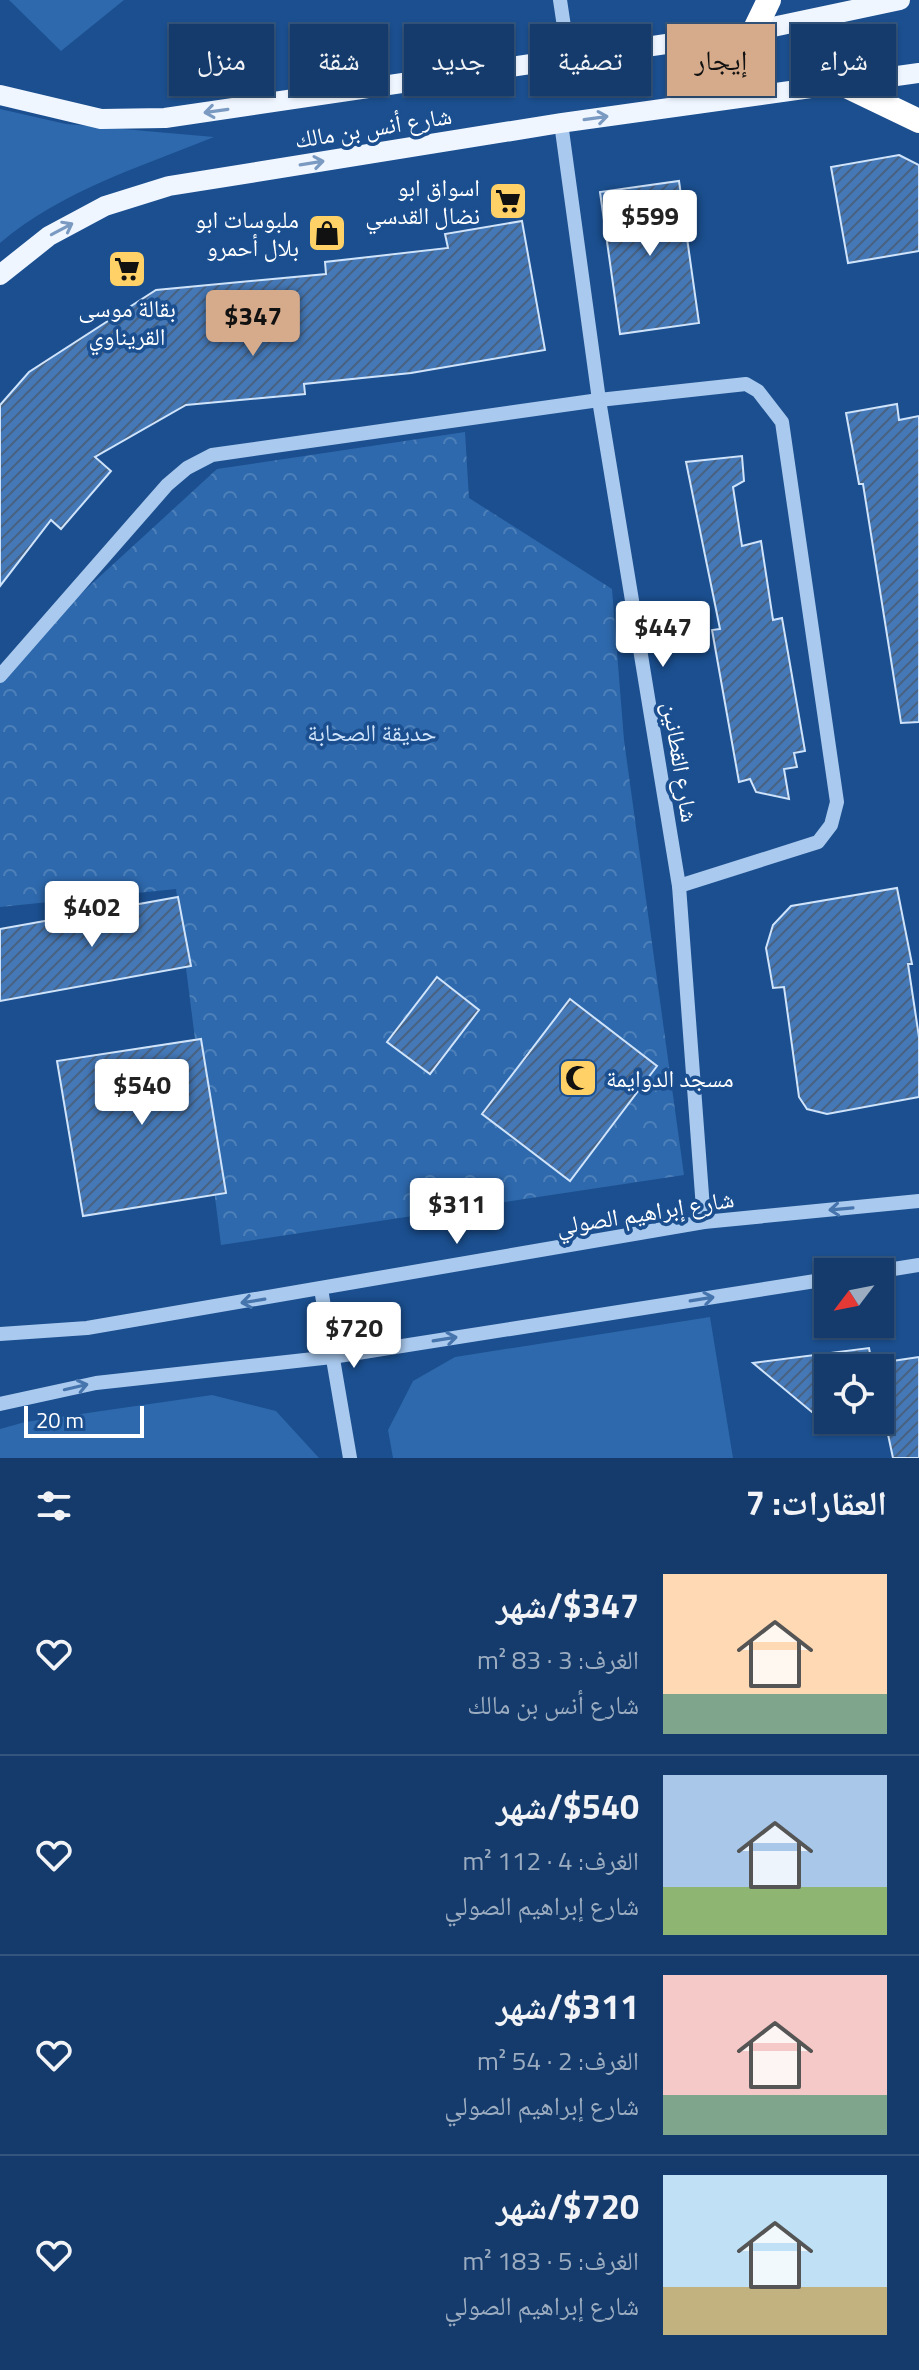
<!DOCTYPE html>
<html lang="ar">
<meta charset="utf-8">
<style>
body{margin:0;font-family:"Titillium Web","Noto Naskh Arabic",sans-serif;background:#1d4271;color:#f1f3f6;direction:rtl;height:100vh;display:flex;flex-direction:column;font-size:30px;white-space:nowrap}
*{box-sizing:border-box;margin:0}
p{font-size:26px;color:#9dadc1}
.icon{flex:none;width:44px;height:44px;fill:none;stroke:currentColor;stroke-width:2;stroke-linecap:round;stroke-linejoin:round}
.map{position:relative;height:1458px;overflow:hidden;direction:ltr}
.drawer{display:flex;flex-direction:column;background:#143b6b;flex:1}
.drawer>*{flex:none}
.hud{position:absolute;left:24px;top:24px;width:872px;height:72px;direction:rtl;display:flex;gap:16px}
.needle{width:52px;rotate:238deg}
.controls{position:absolute;left:814px;top:1258px;display:grid;gap:16px}
.controls a{display:grid;place-items:center;width:80px;height:80px;border-radius:0px;background:#143b6b;box-shadow:0 2px 6px #0004,0 0 0 2px #33557e;font-size:40px}
.scale{position:absolute;left:24px;bottom:20px;width:120px;box-sizing:border-box;padding-left:8px;border:4px solid #fff;border-top:0;font-size:22px;line-height:28px;white-space:nowrap;color:#fff;-webkit-text-stroke:6px #1b4f8f;paint-order:stroke}
.price{position:absolute;translate:-50% -68px;padding:0 18px;border-radius:8px;background:#fff;color:#222;font-size:26px;line-height:52px;filter:drop-shadow(0 2px 4px #0008)}
.price::after{content:'';position:absolute;left:50%;top:48px;width:24px;height:18px;margin-left:-12px;background:inherit;clip-path:polygon(0 0,100% 0,50% 100%)}
.price.on{background:#d6ab8b;color:#111}
ul{padding:0;list-style:none}
li{display:flex;align-items:center;gap:24px;height:200px;padding:0 32px}
li+li{border-top:2px solid #33557e}
li span{display:grid;place-items:center;flex:none;width:224px;height:160px;border-radius:0px;color:#555}
li>.icon{margin-inline-start:auto}
span .icon{width:96px;height:96px;fill:#fffc;stroke-width:1}
li b{font-size:34px}
h2{display:flex;justify-content:space-between;align-items:center;height:96px;padding:0 32px;font-size:34px}
.tag{padding:0 28px;border-radius:0px;background:#143b6b;box-shadow:0 2px 6px #0004,0 0 0 2px #33557e;font-size:28px;line-height:72px}
.tag.on{background:#d6ab8b;color:#111}
.map>svg:first-child{display:block}
</style>
<div class="map">
<svg width="919" height="1458" viewBox="0 0 919 1458">
<defs>
<pattern id="park-crowns" width="20" height="18" patternUnits="userSpaceOnUse" patternTransform="scale(2)"><rect width="20" height="18" fill="#2e69ad"/><path d="M2 6a3 3 0 1 1 6 0M12 15a3 3 0 1 1 6 0" fill="none" stroke="#4d80b9"/></pattern>
<pattern id="building-hatch" width="6" height="6" patternUnits="userSpaceOnUse" patternTransform="scale(2)"><rect width="6" height="6" fill="#4478b7"/><path d="M-1 1l2-2M0 6l6-6M5 7l2-2" fill="none" stroke="#486282"/></pattern>
</defs>
<rect width="100%" height="100%" fill="#1b4f8f"/>
<g fill="#2e69ad">
<path d="M9 0H124L61 51Z"/>
<path d="M0 109 66 124 214 137C140 167 61 191 0 243Z"/>
<path d="M710 1317 733 1458H393L388 1430 413 1381 455 1357Z"/>
<path d="M212 1395 276 1411 319 1458H0V1429L25 1422Z"/>
</g>
<path fill="url(#park-crowns)" d="M465 432 469 498 612 589 624 740 684 1175 221 1245 176 889 0 907V668L217 469Z"/>
<g fill="url(#building-hatch)" stroke="#cfe3fa" stroke-width="2" fill-rule="evenodd">
<path d="M899 155 919 165V251L848 263 831 167Z"/>
<path d="M679 181 699 323 620 334 600 192Z"/>
<path d="M522 221 545 350 411 373 304 384 305 394 186 405 95 457 111 471 61 529 51 520 0 586V405L29 372 156 290 326 274 325 262 448 248 445 234Z"/>
<path d="M897 404 899 420 919 416V722L901 723 863 484H859L846 413Z"/>
<path d="M742 456 744 481 733 487 742 546 761 541 773 620 782 618 805 751 794 753 797 767 784 769 789 799 756 792 750 779 739 782 712 630 720 629 686 462Z"/>
<path d="M897 888 912 964H908L919 1037V1097L827 1114 807 1109 799 1097 784 987 773 988 766 948 773 925 791 906Z"/>
<path d="M178 897 191 966 0 1001V929Z"/>
<path d="M437 977 479 1010 430 1074 387 1042Z"/>
<path d="M570 999 657 1066 570 1181 482 1114Z"/>
<path d="M201 1039 226 1193 83 1216 57 1061Z"/>
<path d="M869 1348 872 1364 919 1357V1458H893L886 1425 836 1432 753 1363ZM828 1368H880V1420H828Z"/>
</g>
<g fill="none" stroke-linecap="round" stroke-linejoin="round">
<g stroke="#a9c9ee" stroke-width="14">
<path d="M560 0 569 60"/>
<path d="M561 123 599 400 679 886 704 1222"/>
<path d="M0 676 167 485 187 468 212 455 599 400 746 384 758 391 782 422 837 802 831 825 818 842 679 886"/>
<path d="M875 1272 919 1265"/>
<path d="M321 1289 350 1458"/>
<path d="M0 1334 87 1328 704 1222 919 1201"/>
<path d="M0 1404 96 1383 332 1357 828 1279"/>
</g>
<g stroke="#f0f6ff" stroke-width="20">
<path d="M0 95 101 119 165 118 754 31 900 0"/>
<path d="M0 275 49 236 105 206 169 186 561 123 919 73"/>
</g>
<g stroke="#fff" stroke-width="24">
<path d="M754 31 769 0"/>
<path d="M844 85 919 121"/>
</g>
</g>
<defs><path id="oneway-shaft" d="M-6 0H5M1.5-3L5.5 0L1.5 3" fill="none" stroke-width="1.6" stroke-linecap="round" stroke-linejoin="round" transform="scale(2)"/></defs>
<g stroke="#7b9ac1">
<use href="#oneway-shaft" transform="translate(216 111) rotate(172)"/>
<use href="#oneway-shaft" transform="translate(596 118) rotate(-8)"/>
<use href="#oneway-shaft" transform="translate(312 163) rotate(-9)"/>
<use href="#oneway-shaft" transform="translate(62 229) rotate(-28)"/>
</g>
<g stroke="#4674ac">
<use href="#oneway-shaft" transform="translate(841 1209) rotate(175)"/>
<use href="#oneway-shaft" transform="translate(702 1299) rotate(-9)"/>
<use href="#oneway-shaft" transform="translate(253 1301) rotate(171)"/>
<use href="#oneway-shaft" transform="translate(445 1339) rotate(-9)"/>
<use href="#oneway-shaft" transform="translate(76 1387) rotate(-13)"/>
</g>
<defs>
<symbol id="supermarket-square" viewBox="-11 -11 22 22"><rect x="-9" y="-9" width="18" height="18" rx="4" fill="#ffd166" stroke="#1b4f8f"/><path d="M-6-5.5h2.5l.6 2H6L4.5 2H-2.5L-4.4-4H-6ZM-1.5 3.2a1.3 1.3 0 1 0 .1 0ZM3 3.2a1.3 1.3 0 1 0 .1 0Z" fill="#111"/></symbol>
<symbol id="shop-square" viewBox="-11 -11 22 22"><rect x="-9" y="-9" width="18" height="18" rx="4" fill="#ffd166" stroke="#1b4f8f"/><path d="M-5-2.5h2.3a2.7 3.5 0 0 1 5.4 0H5L5.5 6h-11ZM-1.5-2.5h3a1.5 2.3 0 0 0-3 0Z" fill="#111"/></symbol>
<symbol id="mosque-square" viewBox="-11 -11 22 22"><rect x="-9" y="-9" width="18" height="18" rx="4" fill="#ffd166" stroke="#1b4f8f"/><path d="M3.5-4.9A6 6 0 1 0 3.5 4.9A5 5 0 1 1 3.5-4.9Z" fill="#111"/></symbol>
</defs>
<g fill-rule="evenodd">
<use href="#supermarket-square" x="486" y="179" width="44" height="44"/>
<use href="#shop-square" x="305" y="211" width="44" height="44"/>
<use href="#supermarket-square" x="105" y="247" width="44" height="44"/>
<use href="#mosque-square" x="556" y="1056" width="44" height="44"/>
</g>
<g text-anchor="middle" dominant-baseline="central" stroke-width="7" stroke-linejoin="round" paint-order="stroke">
<g font-size="24" fill="#fff" stroke="#1b4f8f">
<text transform="translate(373 127) rotate(-9)">شارع أنس بن مالك</text>
<text transform="translate(681 762) rotate(81)">شارع القطانين</text>
<text transform="translate(645 1212) rotate(-9)">شارع إبراهيم الصولي</text>
</g>
<g font-size="24" fill="#fff" stroke="#1b4f8f" text-anchor="end">
<text x="480" y="187">اسواق ابو<tspan x="480" dy="28">نضال القدسي</tspan></text>
<text x="299" y="219">ملبوسات ابو<tspan x="299" dy="28">بلال أحمرو</tspan></text>
<text x="127" y="308" text-anchor="middle">بقالة موسى<tspan x="127" dy="28">القريناوي</tspan></text>
<text x="606" y="1078" text-anchor="start">مسجد الدوايمة</text>
</g>
<g font-size="24" fill="#cfe3fa" stroke="#1b4f8f">
<text x="372" y="732">حديقة الصحابة</text>
</g>
</g>
</svg>
<div class="controls">
<a><svg class="needle" viewBox="-14 -14 28 28"><path d="M0-13l5 13h-10z" fill="#e53935"/><path d="M0 13l5-13h-10z" fill="#9dadc1"/></svg></a>
<a><svg class="icon" aria-label="locate" viewBox="0 0 24 24"><circle cx="12" cy="12" r="6"/><path d="M12 2v4M12 18v4M2 12h4M18 12h4"/></svg></a>
</div>
<div class="scale">20 m</div>
<b class="price" style="left:650px;top:258px">$599</b>
<b class="price on" style="left:253px;top:358px">$347</b>
<b class="price" style="left:663px;top:669px">$447</b>
<b class="price" style="left:92px;top:949px">$402</b>
<b class="price" style="left:142px;top:1127px">$540</b>
<b class="price" style="left:457px;top:1246px">$311</b>
<b class="price" style="left:354px;top:1370px">$720</b>
<div class="hud">
<a class="tag">شراء</a>
<a class="tag on">إيجار</a>
<a class="tag">تصفية</a>
<a class="tag">جديد</a>
<a class="tag">شقة</a>
<a class="tag">منزل</a>
</div>
</div>
<section class="drawer">
<h2>العقارات: 7<svg class="icon" aria-label="filters" viewBox="0 0 24 24"><path d="M4 7h16M4 17h16"/><circle cx="9" cy="7" r="2"/><circle cx="15" cy="17" r="2"/></svg></h2>
<ul>
<li><span style="background:linear-gradient(#ffd9b3 75%,#7fa58c 0)"><svg class="icon" aria-label="home" viewBox="0 0 24 24"><path d="M3 11l9-7 9 7M6 9v11h12V9"/></svg></span><div><b>$347/شهر</b><p>الغرف: 3 · 83 m²</p><p>شارع أنس بن مالك</p></div><svg class="icon" aria-label="heart" viewBox="0 0 24 24"><path d="M12 20l-8-8c-3-5 5-10 8-4 3-6 11-1 8 4z"/></svg></li>
<li><span style="background:linear-gradient(#a9c7e8 70%,#8fb573 0)"><svg class="icon" aria-label="home" viewBox="0 0 24 24"><path d="M3 11l9-7 9 7M6 9v11h12V9"/></svg></span><div><b>$540/شهر</b><p>الغرف: 4 · 112 m²</p><p>شارع إبراهيم الصولي</p></div><svg class="icon" aria-label="heart" viewBox="0 0 24 24"><path d="M12 20l-8-8c-3-5 5-10 8-4 3-6 11-1 8 4z"/></svg></li>
<li><span style="background:linear-gradient(#f6c9c9 75%,#7fa58c 0)"><svg class="icon" aria-label="home" viewBox="0 0 24 24"><path d="M3 11l9-7 9 7M6 9v11h12V9"/></svg></span><div><b>$311/شهر</b><p>الغرف: 2 · 54 m²</p><p>شارع إبراهيم الصولي</p></div><svg class="icon" aria-label="heart" viewBox="0 0 24 24"><path d="M12 20l-8-8c-3-5 5-10 8-4 3-6 11-1 8 4z"/></svg></li>
<li><span style="background:linear-gradient(#bfe0f5 70%,#c2b280 0)"><svg class="icon" aria-label="home" viewBox="0 0 24 24"><path d="M3 11l9-7 9 7M6 9v11h12V9"/></svg></span><div><b>$720/شهر</b><p>الغرف: 5 · 183 m²</p><p>شارع إبراهيم الصولي</p></div><svg class="icon" aria-label="heart" viewBox="0 0 24 24"><path d="M12 20l-8-8c-3-5 5-10 8-4 3-6 11-1 8 4z"/></svg></li>
</ul>
</section>
